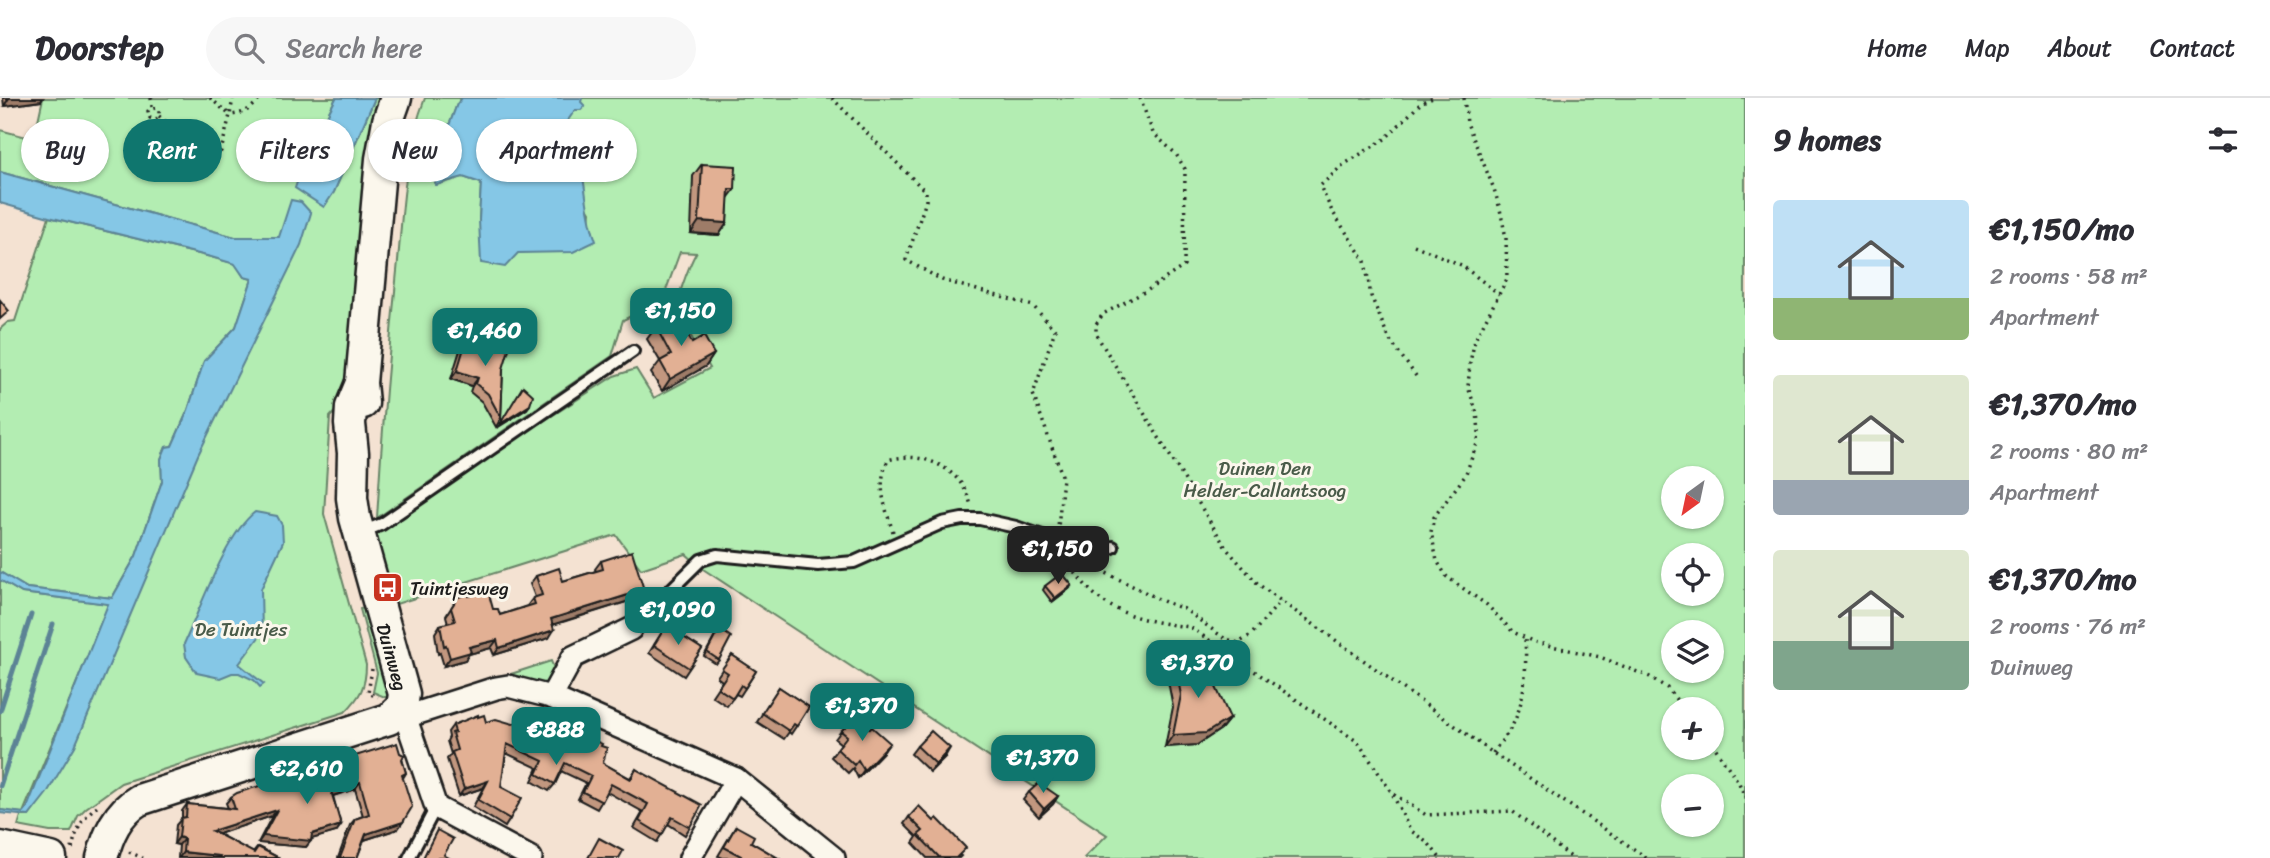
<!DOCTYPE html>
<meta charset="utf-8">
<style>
body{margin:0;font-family:Sriracha,sans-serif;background:#f7f7f7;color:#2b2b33;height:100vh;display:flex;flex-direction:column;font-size:26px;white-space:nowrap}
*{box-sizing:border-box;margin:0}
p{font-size:23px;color:#7c7c81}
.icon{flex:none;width:38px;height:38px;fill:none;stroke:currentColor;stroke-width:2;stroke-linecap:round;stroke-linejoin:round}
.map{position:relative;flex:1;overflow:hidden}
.details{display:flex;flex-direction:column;background:#fff;width:525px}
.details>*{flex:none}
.top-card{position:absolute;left:21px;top:21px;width:665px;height:63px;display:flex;gap:14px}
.needle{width:46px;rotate:213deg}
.buttons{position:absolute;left:1661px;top:368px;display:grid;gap:14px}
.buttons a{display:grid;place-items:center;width:63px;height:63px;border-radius:50%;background:#fff;box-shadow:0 2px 5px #0004;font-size:35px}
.price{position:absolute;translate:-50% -60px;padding:0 16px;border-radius:14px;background:#0f766e;color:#fff;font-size:23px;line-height:46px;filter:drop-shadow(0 2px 4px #0008)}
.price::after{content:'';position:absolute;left:50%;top:42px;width:21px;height:16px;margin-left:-10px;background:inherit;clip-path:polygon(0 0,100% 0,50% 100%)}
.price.active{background:#222;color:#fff}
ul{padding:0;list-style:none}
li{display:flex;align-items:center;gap:21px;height:175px;padding:0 28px}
li span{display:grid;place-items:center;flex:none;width:196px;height:140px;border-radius:7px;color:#555}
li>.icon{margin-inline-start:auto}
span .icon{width:84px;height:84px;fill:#fffc;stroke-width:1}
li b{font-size:30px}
h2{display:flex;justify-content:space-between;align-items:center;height:84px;padding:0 28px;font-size:30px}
.tag{padding:0 24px;border-radius:32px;background:#fff;box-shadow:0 2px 5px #0004;font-size:24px;line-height:63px}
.tag.active{background:#0f766e;color:#fff}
header{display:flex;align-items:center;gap:42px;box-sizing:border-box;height:98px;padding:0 35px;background:#fff;border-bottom:2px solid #e1e1e2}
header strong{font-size:33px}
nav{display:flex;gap:38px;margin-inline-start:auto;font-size:24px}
.search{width:490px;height:63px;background:#f7f7f7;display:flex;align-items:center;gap:18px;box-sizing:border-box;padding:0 24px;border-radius:38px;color:#7c7c81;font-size:26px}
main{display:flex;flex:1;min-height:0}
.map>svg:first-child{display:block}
</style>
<header>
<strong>Doorstep</strong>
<div class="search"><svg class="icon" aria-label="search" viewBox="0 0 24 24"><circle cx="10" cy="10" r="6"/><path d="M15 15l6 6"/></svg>Search here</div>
<nav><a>Home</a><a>Map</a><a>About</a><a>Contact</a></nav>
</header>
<main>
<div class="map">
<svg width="1745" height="760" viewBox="0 0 1745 760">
<rect width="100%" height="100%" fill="#f4e2d2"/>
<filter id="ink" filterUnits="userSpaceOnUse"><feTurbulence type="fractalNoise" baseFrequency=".0143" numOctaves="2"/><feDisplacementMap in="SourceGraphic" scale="14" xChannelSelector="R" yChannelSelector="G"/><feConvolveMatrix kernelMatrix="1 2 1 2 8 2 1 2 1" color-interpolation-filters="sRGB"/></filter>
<g filter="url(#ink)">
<g fill="#b3edb2" stroke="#688467" stroke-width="2" fill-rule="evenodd">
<path d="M43 0H336L304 64 334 94 375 0H386L349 298 330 319 324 416 366 567C366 589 360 599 345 614L121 685 86 710 78 718 71 734H50L18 728 21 718H29L36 708 279 139H235L0 74V32L34 41Z"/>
<path d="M425 0H462L457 6 444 41 430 66 436 87 463 79 481 85 479 122 517 155 543 153 589 125 590 114 585 106 582 72 564 28 582 0H1745V760H1084L1107 737 703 471 686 456 641 471 616 437 396 506 371 434 614 278 636 271 654 300 710 270 674 210C682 192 686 172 696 155L680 154 662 203 623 222 612 258 377 420C382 334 389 249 398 163 403 108 405 52 425 0ZM1673 380H1712V418H1673ZM1673 457H1712V495H1673ZM1673 534H1712V572H1673ZM1673 611H1712V649H1673ZM1673 688H1712V726H1673Z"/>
<path d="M49 119 211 159 236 166 244 179 252 181 236 229 204 263 188 312 172 348 166 349 161 361 162 383 136 458 112 500 27 490 0 474V231L8 224 15 223Z"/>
<path d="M0 482 22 495 109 506 23 715 0 712Z"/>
<path d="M369 509 390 593 387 600 373 594 377 575 360 511Z"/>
<path d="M551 563 555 573 549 583 543 586 508 577Z"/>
</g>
<g fill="#85c7e6" stroke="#5b8395" stroke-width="2">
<path d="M336 0H375L334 94 324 109 295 90 304 64Z"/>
<path d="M462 0H582L581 4 585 8 581 12H575L564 28C570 42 579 58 582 74 587 98 587 120 596 143L573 154 518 155 505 169 481 165 479 122 481 85 463 79 436 87 430 66 444 41 457 6Z"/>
<path d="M0 74 235 139H279L291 102 301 104 311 115 301 147 198 357 75 648 47 695 29 718 0 715V712L23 715 27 710 108 506 22 495 0 482V474L27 490 112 500 136 458 162 383 161 361 166 349 172 348 188 312 204 263 236 229 252 181 244 179 235 166 211 159 49 119 0 105Z"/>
<path d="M255 414 277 418 282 427 283 444 261 491 262 535 239 566 264 586 260 589 254 582 239 575H232L220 580 197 575 186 559 184 546C200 511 226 436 255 414Z"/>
</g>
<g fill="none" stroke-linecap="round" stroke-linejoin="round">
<g stroke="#5b8395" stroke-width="5">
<path d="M0 613 31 517"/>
<path d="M0 688 53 526"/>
</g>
<defs>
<g id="lane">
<path d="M362 434 382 426 633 253"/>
<path d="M631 531 701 462 717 457 818 467 854 464 942 425 962 421H980L1016 429 1084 452 1100 454 1113 449"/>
<path d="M409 760 436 709"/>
</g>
<g id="street">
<path d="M551 599 573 559 631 531"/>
<path d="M402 609 415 616 496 590 508 588 551 599 736 681 834 760"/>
<path d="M402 609 436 709 531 760"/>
<path d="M690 760 736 681"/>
</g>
<g id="secondary">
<path d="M363 305 361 285 381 61 388 23 396 0"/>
<path d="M0 749 51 760"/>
<path d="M102 760C108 737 117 715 139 702L389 621 402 609 404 596 355 420 352 400 353 355 350 326 351 309 361 285"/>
</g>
</defs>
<use href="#lane" stroke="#1c1c1c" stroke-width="16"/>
<use href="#street" stroke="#1c1c1c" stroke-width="26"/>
<use href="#secondary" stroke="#1c1c1c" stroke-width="35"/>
<g stroke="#1c1c1c" stroke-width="3.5" stroke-dasharray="2 5" stroke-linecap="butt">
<path d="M151 0 152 9 148 13 150 20 156 21 159 18V12L152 9"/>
<path d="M210 0 230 17 233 0"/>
<path d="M832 0 926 94V103L906 162 942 182 1033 208 1055 232 1033 296 1063 380 1058 429"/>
<path d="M1140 0 1153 35 1176 56 1185 71 1184 168 1148 192 1103 216 1096 226V236L1226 450 1258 486 1281 503 1493 655 1647 760"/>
<path d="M1464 0 1467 25 1494 91 1500 111 1506 140 1507 181 1475 242 1470 264 1468 289 1477 315 1479 333 1478 343 1465 378 1434 419 1431 434 1437 463 1447 479 1487 507 1513 534 1534 544 1600 559 1650 579 1667 590 1684 611"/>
<path d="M159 18 206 57 217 58 221 53 230 17C244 16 251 11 261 0"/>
<path d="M1414 147 1461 167 1499 196"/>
<path d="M1416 278 1389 241 1371 198 1365 163 1332 113 1320 88 1343 67 1385 41 1422 4 1433 0"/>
<path d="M893 434C885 408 876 388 888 362 922 352 963 370 971 408"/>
<path d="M1060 460C1074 470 1081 484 1093 495 1118 519 1157 525 1190 529L1358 644 1392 695 1426 717 1512 713 1572 760"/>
<path d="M1094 469 1165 504 1184 511 1224 540 1238 545 1251 537 1281 503"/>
<path d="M372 571 368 595 378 599"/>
<path d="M1210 579 1224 540"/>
<path d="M1712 645 1739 685 1745 699"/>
<path d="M1493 655C1497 648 1502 643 1507 636 1525 611 1527 572 1525 542"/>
<path d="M1393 697 1410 732 1429 746 1440 760"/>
<path d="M72 751C76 732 82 720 97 708"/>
<path d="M129 754 143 760"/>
</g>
<use href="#lane" stroke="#fbf7ec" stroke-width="10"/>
<use href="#street" stroke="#fbf7ec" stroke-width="21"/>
<use href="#secondary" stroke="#fbf7ec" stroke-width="30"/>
</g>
<g fill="#c2977f" stroke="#1c1c1c" stroke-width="2">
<path d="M3 0H43L41 3 4 8Z"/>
<path d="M702 66 728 100 727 125 719 137 691 135 693 78Z"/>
<path d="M656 229 692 245 714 256 706 268 662 293 651 275 660 263 647 241Z"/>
<path d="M467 240 476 243 477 241 494 248 503 271 501 320 496 329 482 304 470 294 472 288 451 281 461 249Z"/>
<path d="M601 463 639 500 553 527 549 540 494 557 491 550 469 556 465 562 444 568 440 555 438 556 435 535 440 527 448 525 446 518 458 499 469 498 493 511 500 517 527 508 533 500 535 499 530 486 536 478 563 483 596 473 595 471Z"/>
<path d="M1045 488 1069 491 1052 504 1043 492Z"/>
<path d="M666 528 702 551 684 578 649 555Z"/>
<path d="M719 531V562L716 566 704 558Z"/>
<path d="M732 557 756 573 740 598 736 596 727 608 712 598 722 583 717 579Z"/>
<path d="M1175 566 1230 620 1221 631 1197 647 1165 649 1173 609 1167 578Z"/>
<path d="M779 589 809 609 791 636 789 634 784 641 757 624Z"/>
<path d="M527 613 601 648 603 665 630 680 636 671 690 729 685 737 668 726 657 744 634 730 643 714 607 694 597 711 578 701 586 685 561 673 555 686 549 693 532 683 538 670 506 655 501 689 510 721 505 729 473 709 483 690 459 698 447 661 451 656 447 643 449 639 448 634 453 627 478 619 486 624 513 626 520 623Z"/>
<path d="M841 633 884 653 858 680 853 670 848 675 831 659 841 646 835 641Z"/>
<path d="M917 648 945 659 930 674 911 656Z"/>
<path d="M402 661 406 675 403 680 398 731 364 742 357 760H338L350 727 355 721 363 718 355 691 333 698 341 727 336 734 311 741 306 749 258 745 272 718 218 736 253 755 258 749 279 760H178L179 747 174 746 176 727 182 720V713L187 706 228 710 226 705 231 699Z"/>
<path d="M1029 694 1058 698 1053 706 1039 719 1023 702Z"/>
<path d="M909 719 961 758 959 760H927L913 745 917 739 904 726Z"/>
<path d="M736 728 751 744 778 760H723L718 758Z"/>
</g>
<g fill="#9e7b68" stroke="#1c1c1c" stroke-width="2">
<path d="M9 0H43L41 3 4 8Z"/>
<path d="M729 91H735L726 103Z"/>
<path d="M699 123 727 125 719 137 691 135Z"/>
<path d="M714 256 706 268 662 293 670 281Z"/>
<path d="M457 273 478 280 472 288 451 281Z"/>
<path d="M530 307 527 311 497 330 500 326Z"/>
<path d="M1072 487 1069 491 1052 504 1055 500Z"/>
<path d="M644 492 639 500 545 529 551 521Z"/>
<path d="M554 532 549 540 494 557 499 550Z"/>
<path d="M497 542 491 550 469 556 465 562 444 568 450 560 469 549Z"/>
<path d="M1230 620 1221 631 1197 647 1165 649 1173 637Z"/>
<path d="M890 645 884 653 858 680 864 672Z"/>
<path d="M950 650 945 659 930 674 936 666Z"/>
<path d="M488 683 483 690 459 698 464 691Z"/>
<path d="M360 684 355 691 326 700 331 693Z"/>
<path d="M1058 698 1053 706 1039 719 1044 711Z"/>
<path d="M277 712 272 718 207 740 212 733Z"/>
<path d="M403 724 398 731 361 743 366 736Z"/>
<path d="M341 727 336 734 308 742 311 743 306 749 258 745 263 738 312 736Z"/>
<path d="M179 739 184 741 179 747 174 746Z"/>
<path d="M183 754 220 758 218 760H179Z"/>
</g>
<g fill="#e2b094" stroke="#1c1c1c" stroke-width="2">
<path d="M702 66 736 68 735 91H729L727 125 699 123Z"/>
<path d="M0 202 9 213 0 221Z"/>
<path d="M677 217 692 245 704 238 714 256 670 281 660 263 671 257 656 229Z"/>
<path d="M467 240 476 244 477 241 494 246V248L509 251 503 271 501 320 488 296 476 286 478 280 457 273Z"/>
<path d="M523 288 533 297 530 307 500 326Z"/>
<path d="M632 453 644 492 551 521 554 532 499 550 497 542 469 549 471 554 450 560 446 547 444 548 440 527 455 523 451 510 458 499 468 496 469 498 488 493 493 511H498L500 517 535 506 533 500 542 497 536 478 559 470 563 483 603 471 601 463Z"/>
<path d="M1062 475 1072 487 1055 500 1045 488Z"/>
<path d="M666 528 702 551 689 570 654 547Z"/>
<path d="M719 531 731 539 719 562 707 554Z"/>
<path d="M732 557 756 573 745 590 741 587 733 600 718 590 728 575 722 571Z"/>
<path d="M1202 558 1230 620 1206 635 1173 637 1181 597 1175 566Z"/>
<path d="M779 589 809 609 797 628 794 626 789 633 762 615Z"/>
<path d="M527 613 602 646 601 648 607 650 603 665 631 681 636 671 702 707 690 729 672 719 662 737 639 723 648 706 611 686 602 704 583 694 591 678 565 665 555 686 537 676 543 663 507 646 501 689 522 700 510 721 478 702 488 683 464 691 452 654 457 652 452 635 455 634 453 627 478 617V619L484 617 486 624 496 621 513 626 522 622Z"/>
<path d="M856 618 870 631 872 629 890 645 864 672 858 662 854 667 837 651 847 638 841 633Z"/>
<path d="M931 633 950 650 936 666 917 648Z"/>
<path d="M397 645 400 655 404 657 402 661 406 675 402 677 412 709 403 724 366 736 357 760H340L355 721 369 716 360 684 331 693 341 727 312 736 311 743 263 738 277 712 212 733 254 755 258 749 279 760H219L220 758 183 754 184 741 179 739 181 720 186 719 187 706 235 711 231 699 237 695Z"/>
<path d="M1039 685 1058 698 1044 711 1029 694Z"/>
<path d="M919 708 934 723 937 720 966 750 956 760H940L918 737 923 733 909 719Z"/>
<path d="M736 728 754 738 751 744 778 760H740L741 758 724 749Z"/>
<path d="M437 732 453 741 444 757 449 760H423Z"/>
<path d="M599 740 623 753 619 760H588Z"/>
</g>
</g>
<defs>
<symbol id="bus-square" viewBox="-11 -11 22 22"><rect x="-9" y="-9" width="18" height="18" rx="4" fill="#c8321e" stroke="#fbf7ec"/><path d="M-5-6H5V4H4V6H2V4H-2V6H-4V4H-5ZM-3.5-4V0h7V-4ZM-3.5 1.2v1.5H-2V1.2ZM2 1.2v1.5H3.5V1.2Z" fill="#fff"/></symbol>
</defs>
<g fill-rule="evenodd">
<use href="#bus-square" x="370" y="472" width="35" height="35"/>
</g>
<g text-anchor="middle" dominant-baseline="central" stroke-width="6" stroke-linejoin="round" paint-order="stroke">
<g font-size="19" fill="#495b49" stroke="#fbf7ec">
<text x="1265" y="370">Duinen Den<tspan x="1265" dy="22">Helder-Callantsoog</tspan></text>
<text x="241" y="531">De Tuintjes</text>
</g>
<g font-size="19" fill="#1c1c1c" stroke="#fbf7ec" text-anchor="start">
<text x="410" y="490">Tuintjesweg</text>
</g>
<g font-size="19" fill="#1c1c1c" stroke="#fbf7ec">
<text transform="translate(392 559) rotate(74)">Duinweg</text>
</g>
</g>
</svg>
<div class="buttons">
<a><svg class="needle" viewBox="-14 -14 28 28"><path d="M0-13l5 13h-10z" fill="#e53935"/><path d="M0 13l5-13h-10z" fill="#7c7c81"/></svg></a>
<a><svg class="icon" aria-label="locate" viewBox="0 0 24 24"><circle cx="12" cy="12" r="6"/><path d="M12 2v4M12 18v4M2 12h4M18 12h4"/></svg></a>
<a><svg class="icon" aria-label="layers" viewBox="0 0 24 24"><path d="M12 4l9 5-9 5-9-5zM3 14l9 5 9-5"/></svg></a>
<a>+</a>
<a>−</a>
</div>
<b class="price" style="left:681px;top:250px">€1,150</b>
<b class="price" style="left:485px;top:270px">€1,460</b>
<b class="price active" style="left:1058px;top:488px">€1,150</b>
<b class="price" style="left:678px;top:549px">€1,090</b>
<b class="price" style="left:1198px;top:602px">€1,370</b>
<b class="price" style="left:862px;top:645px">€1,370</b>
<b class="price" style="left:556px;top:669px">€888</b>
<b class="price" style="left:1043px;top:697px">€1,370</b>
<b class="price" style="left:307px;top:708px">€2,610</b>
<div class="top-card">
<a class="tag">Buy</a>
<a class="tag active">Rent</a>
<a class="tag">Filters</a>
<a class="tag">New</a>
<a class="tag">Apartment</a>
</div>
</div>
<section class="details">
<h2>9 homes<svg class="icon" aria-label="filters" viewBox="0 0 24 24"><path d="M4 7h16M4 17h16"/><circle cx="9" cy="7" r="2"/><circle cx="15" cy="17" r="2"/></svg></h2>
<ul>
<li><span style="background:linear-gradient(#bfe0f5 70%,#8fb573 0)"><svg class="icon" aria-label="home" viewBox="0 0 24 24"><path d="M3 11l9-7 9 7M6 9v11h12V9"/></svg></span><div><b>€1,150/mo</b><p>2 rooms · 58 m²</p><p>Apartment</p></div></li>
<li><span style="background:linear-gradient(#dfe7d0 75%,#9aa5b1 0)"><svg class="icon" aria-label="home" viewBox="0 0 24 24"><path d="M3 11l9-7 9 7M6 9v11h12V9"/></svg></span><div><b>€1,370/mo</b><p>2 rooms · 80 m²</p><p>Apartment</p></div></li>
<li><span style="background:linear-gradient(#dfe7d0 65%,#7fa58c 0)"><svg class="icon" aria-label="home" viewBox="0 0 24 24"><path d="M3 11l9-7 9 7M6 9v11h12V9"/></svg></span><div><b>€1,370/mo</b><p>2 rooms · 76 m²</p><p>Duinweg</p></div></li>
</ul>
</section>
</main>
